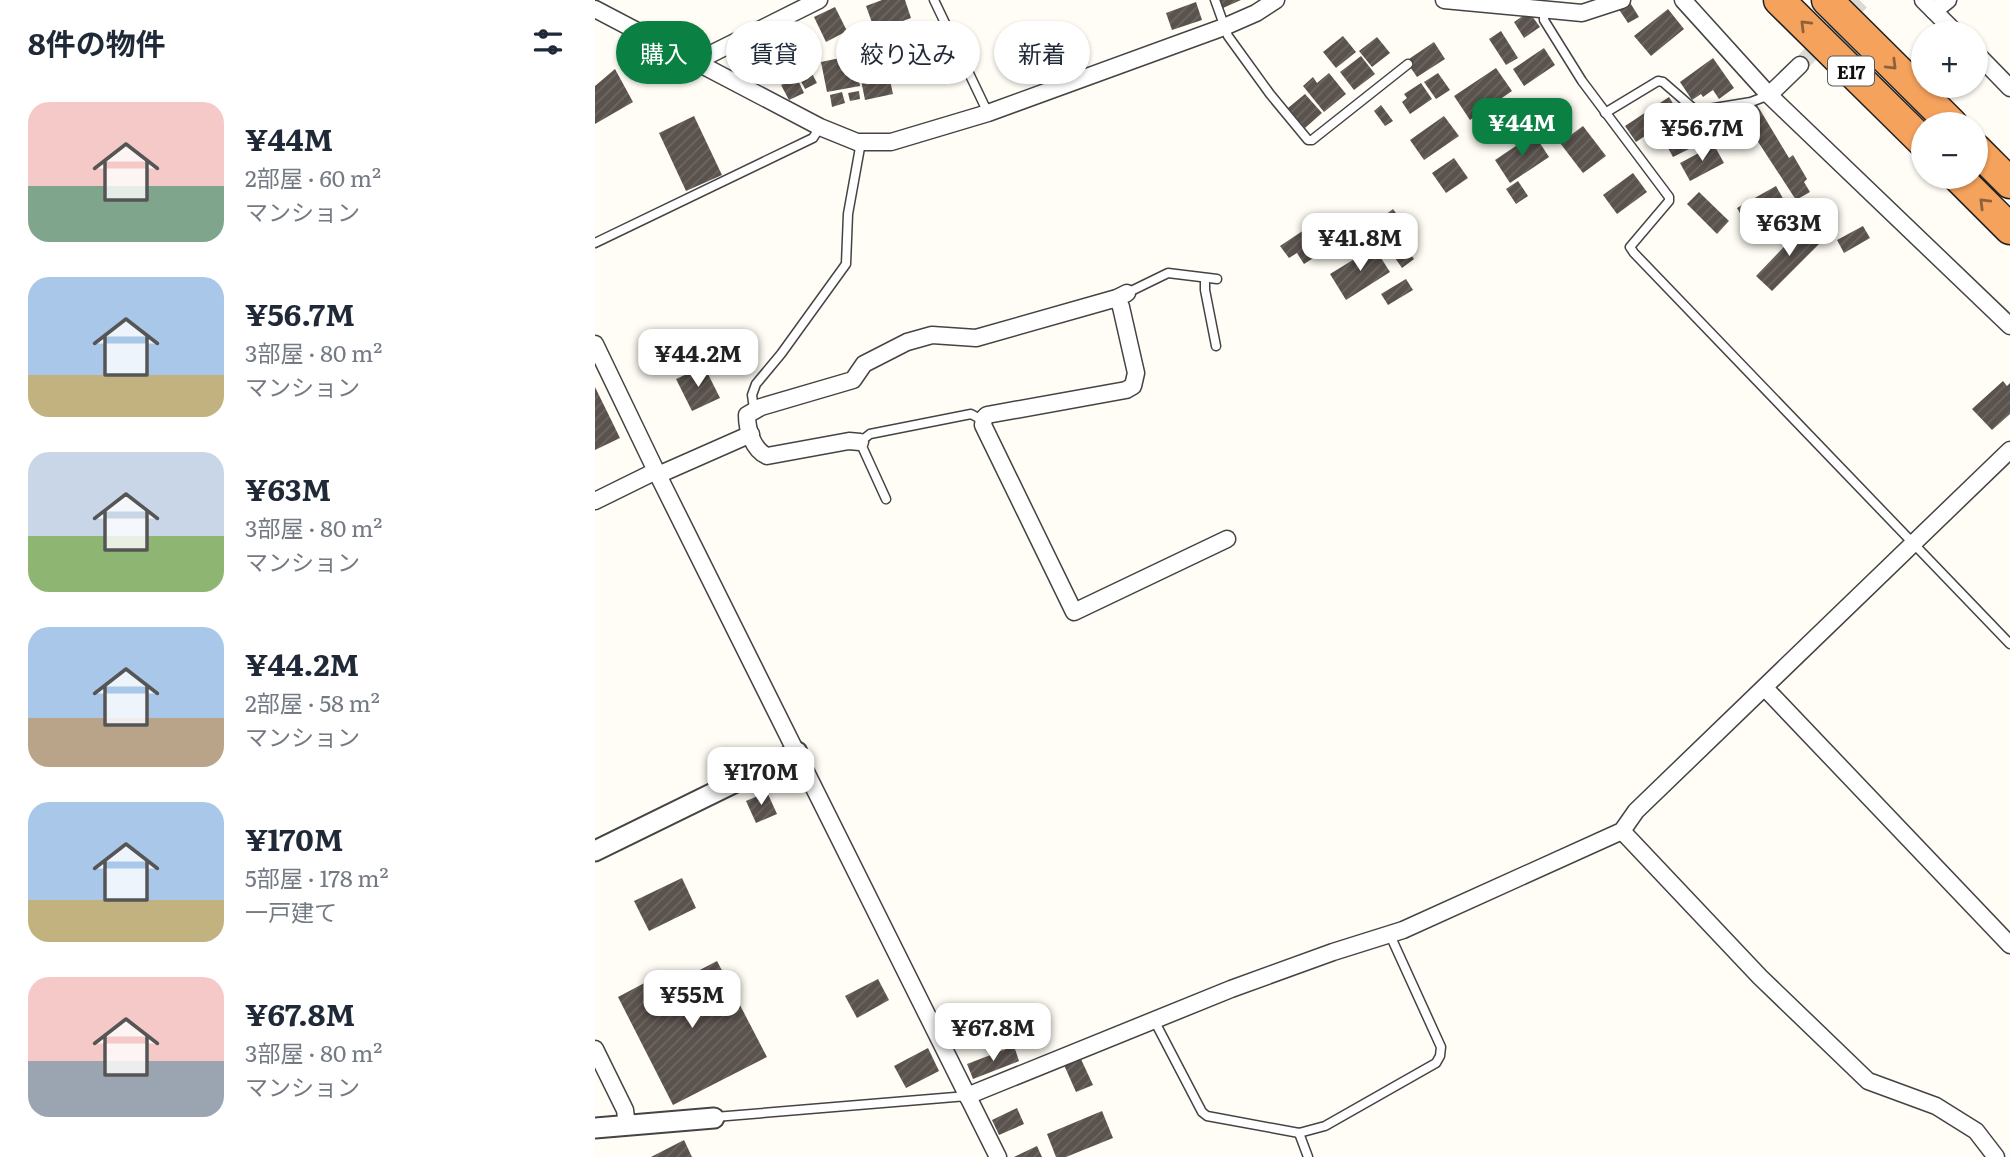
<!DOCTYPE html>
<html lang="ja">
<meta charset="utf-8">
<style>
body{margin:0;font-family:Literata,"Noto Sans JP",serif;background:#f6f6f7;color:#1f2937;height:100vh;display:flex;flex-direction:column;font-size:26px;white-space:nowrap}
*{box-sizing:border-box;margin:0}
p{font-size:23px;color:#747a83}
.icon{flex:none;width:38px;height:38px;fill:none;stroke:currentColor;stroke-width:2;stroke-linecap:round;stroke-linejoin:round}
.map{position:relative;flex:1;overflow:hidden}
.panel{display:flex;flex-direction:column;background:#fff;width:595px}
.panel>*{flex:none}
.hud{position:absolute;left:21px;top:21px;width:665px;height:63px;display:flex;gap:14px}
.fabs{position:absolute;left:1316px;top:21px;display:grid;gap:14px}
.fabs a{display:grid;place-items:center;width:77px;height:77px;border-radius:50%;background:#fff;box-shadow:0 2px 5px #0004;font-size:35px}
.price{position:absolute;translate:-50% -60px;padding:0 16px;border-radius:14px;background:#fff;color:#222;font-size:23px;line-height:46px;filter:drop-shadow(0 2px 4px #0008)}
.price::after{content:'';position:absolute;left:50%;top:42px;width:21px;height:16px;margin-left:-10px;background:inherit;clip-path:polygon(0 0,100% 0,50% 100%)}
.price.selected{background:#0b8043;color:#fff}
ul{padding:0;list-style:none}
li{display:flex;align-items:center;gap:21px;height:175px;padding:0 28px}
li span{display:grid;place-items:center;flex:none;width:196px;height:140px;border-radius:21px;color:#555}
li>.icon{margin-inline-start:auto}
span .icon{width:84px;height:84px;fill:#fffc;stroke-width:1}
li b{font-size:30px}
h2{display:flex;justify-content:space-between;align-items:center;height:84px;padding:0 28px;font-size:30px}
.tag{padding:0 24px;border-radius:32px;background:#fff;box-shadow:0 2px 5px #0004;font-size:24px;line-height:63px}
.tag.selected{background:#0b8043;color:#fff}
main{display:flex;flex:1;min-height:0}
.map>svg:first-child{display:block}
</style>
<main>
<section class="panel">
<h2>8件の物件<svg class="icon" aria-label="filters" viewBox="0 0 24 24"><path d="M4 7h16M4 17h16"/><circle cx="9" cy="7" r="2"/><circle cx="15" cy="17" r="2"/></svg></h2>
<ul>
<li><span style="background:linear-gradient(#f6c9c9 60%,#7fa58c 0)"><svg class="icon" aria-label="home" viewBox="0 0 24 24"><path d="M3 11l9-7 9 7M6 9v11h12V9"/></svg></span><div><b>¥44M</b><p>2部屋 · 60 m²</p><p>マンション</p></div></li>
<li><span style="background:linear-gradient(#a9c7e8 70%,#c2b280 0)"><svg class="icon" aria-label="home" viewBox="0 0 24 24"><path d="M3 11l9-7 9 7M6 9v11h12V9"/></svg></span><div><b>¥56.7M</b><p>3部屋 · 80 m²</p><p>マンション</p></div></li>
<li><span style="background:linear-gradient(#c9d6e8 60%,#8fb573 0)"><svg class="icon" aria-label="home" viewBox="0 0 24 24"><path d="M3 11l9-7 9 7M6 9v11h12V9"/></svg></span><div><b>¥63M</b><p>3部屋 · 80 m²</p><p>マンション</p></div></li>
<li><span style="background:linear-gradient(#a9c7e8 65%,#b9a48a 0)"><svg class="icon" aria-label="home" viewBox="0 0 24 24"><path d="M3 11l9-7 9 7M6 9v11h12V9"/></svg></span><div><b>¥44.2M</b><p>2部屋 · 58 m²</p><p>マンション</p></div></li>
<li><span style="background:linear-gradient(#a9c7e8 70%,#c2b280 0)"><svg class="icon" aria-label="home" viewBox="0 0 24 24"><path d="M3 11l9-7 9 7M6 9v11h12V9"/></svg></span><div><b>¥170M</b><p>5部屋 · 178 m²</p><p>一戸建て</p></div></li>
<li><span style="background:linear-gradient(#f6c9c9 60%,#9aa5b1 0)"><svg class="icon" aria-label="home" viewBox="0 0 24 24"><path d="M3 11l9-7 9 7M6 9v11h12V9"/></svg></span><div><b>¥67.8M</b><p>3部屋 · 80 m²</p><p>マンション</p></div></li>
</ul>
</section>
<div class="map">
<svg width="1415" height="1157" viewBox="0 0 1415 1157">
<defs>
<pattern id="building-hatch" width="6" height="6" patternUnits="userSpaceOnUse" patternTransform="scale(1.75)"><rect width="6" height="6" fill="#5a524d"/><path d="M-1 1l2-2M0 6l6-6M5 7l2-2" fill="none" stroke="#6d6662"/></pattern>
</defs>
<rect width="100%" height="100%" fill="#fffdf5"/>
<g fill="url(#building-hatch)">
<path d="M287 0H310L316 18 280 31 271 6Z"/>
<path d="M625 0H646L628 8Z"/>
<path d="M1034 1 1044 17 1033 23 1023 8Z"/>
<path d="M601 2 607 20 577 30 571 13Z"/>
<path d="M240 7 252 31 231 42 219 17Z"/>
<path d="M1073 9 1089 29 1056 56 1039 36Z"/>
<path d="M934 12 945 27 929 38 919 22Z"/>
<path d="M906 31 923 58 911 65 894 39Z"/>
<path d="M748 36 761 52 741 68 728 52Z"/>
<path d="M782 37 795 53 777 67 764 51Z"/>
<path d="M839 42 850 59 822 77 811 61Z"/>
<path d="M450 45 463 71 441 81 429 56Z"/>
<path d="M187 46 197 67 163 83 155 67 168 60 166 56Z"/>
<path d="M949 48 960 65 929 86 918 69Z"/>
<path d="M288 49 298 94 270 100 261 55Z"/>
<path d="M259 55 265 86 232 92 226 62Z"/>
<path d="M766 56 780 74 759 90 745 72Z"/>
<path d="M1118 58 1139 88 1124 99 1118 90 1108 97 1106 94 1097 100 1085 82Z"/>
<path d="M211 62 222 83 210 89 199 68Z"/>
<path d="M901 68 917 91 875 120 859 96Z"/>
<path d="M20 69 38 102 0 124V86Z"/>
<path d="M734 73 751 94 729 112 708 86 718 77 722 83Z"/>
<path d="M843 73 855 90 841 99 829 82Z"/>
<path d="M202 78 209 93 194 100 186 85Z"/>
<path d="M826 83 837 99 815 114 807 102 812 98 809 94Z"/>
<path d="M264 91 265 99 255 101 253 93Z"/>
<path d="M247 92 250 103 237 107 235 95Z"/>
<path d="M710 94 727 113 710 128 693 108Z"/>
<path d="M1074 97 1084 113 1041 142 1030 126Z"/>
<path d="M786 105 798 121 790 126 779 111Z"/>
<path d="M1162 105 1194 158 1198 155 1212 179 1209 182 1215 192 1201 200 1158 134 1160 133 1149 113Z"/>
<path d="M99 116 127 175 91 191 64 133Z"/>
<path d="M849 116 864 136 829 160 815 140Z"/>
<path d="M1102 121 1112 140 1078 157 1068 139Z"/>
<path d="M1148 123 1151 130 1130 139 1127 131Z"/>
<path d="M988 126 1011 156 988 173 965 143Z"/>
<path d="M939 134 954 157 915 183 900 160Z"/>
<path d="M1119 145 1129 163 1095 181 1085 163Z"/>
<path d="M859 158 873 178 851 193 837 173Z"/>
<path d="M1038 173 1052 192 1022 214 1008 195Z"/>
<path d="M923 181 933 196 921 204 911 189Z"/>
<path d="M1181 186 1196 213 1157 234 1142 208Z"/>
<path d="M1104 192 1134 221 1122 234 1092 204Z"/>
<path d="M798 209 808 223 787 238 777 225Z"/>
<path d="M1210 225 1227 241 1177 291 1161 276Z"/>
<path d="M1268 226 1275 238 1249 253 1242 240Z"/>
<path d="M712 228 728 252 709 264 702 253 694 258 685 246Z"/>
<path d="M779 247 795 272 751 300 735 274Z"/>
<path d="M810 247 819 259 807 268 798 255Z"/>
<path d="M811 279 818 290 793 305 786 294Z"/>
<path d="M109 366 125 398 97 411 81 379Z"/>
<path d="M1408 381 1412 386 1415 383V414L1397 430 1377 409Z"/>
<path d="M0 387 25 438 0 450Z"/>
<path d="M172 792 182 814 161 823 151 801Z"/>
<path d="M87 878 101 908 54 931 39 901Z"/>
<path d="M122 961 172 1057 78 1105 23 997 72 971 78 984Z"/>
<path d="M283 979 294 1000 262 1018 250 996Z"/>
<path d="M419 1046 424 1061 378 1079 372 1064Z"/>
<path d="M333 1048 344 1071 311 1088 299 1066Z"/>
<path d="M485 1057 498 1085 481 1092 469 1065Z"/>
<path d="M422 1108 429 1124 404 1135 397 1120Z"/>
<path d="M507 1111 518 1138 471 1157H461L452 1134Z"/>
<path d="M89 1140 97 1157H56Z"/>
<path d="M442 1146 447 1157H419Z"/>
</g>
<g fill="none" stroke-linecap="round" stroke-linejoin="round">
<path stroke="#dbdad3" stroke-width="16" stroke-dasharray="16 8" stroke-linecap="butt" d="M1205 65 1268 0"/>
<defs>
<g id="service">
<path d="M339 0 393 113"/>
<path d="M620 0 633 36 675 94 713 140H717L813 64"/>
<path d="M949 10V20L987 81 1074 197V201L1035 247 1039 253 1415 644"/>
<path d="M1010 113 1063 81 1068 82 1099 109 1107 110 1156 102 1174 95"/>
<path d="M0 243 218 138 225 127"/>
<path d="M610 278V290L621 346"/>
<path d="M532 293 573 273 622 279"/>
<path d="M159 409 157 395 161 384 186 354 251 264 253 214 266 142"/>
<path d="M291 499 265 442 275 434 376 414 389 421"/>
<path d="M559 1020 607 1112 612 1116 704 1133 730 1126 841 1063 845 1056 846 1047 795 935"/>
<path d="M120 1117 372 1096"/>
<path d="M704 1133 713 1157"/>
</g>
<g id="minor">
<path d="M849 0 987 13 1027 0"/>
<path d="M1088 0 1174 95 1415 326"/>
<path d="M1328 0 1361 33"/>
<path d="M0 9 225 127 262 142H296L393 113 629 27 661 13 681 0"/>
<path d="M1339 11 1353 0"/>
<path d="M1381 53 1415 88"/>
<path d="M104 63 106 59 224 0"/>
<path d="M1174 95 1205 65"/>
<path d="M522 298 526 307 541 373 538 386 531 390 392 415 389 418 388 425 479 612 632 539"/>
<path d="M0 344 63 475 403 1157"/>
<path d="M265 442 254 441 172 456C158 450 152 430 152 415L166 407 258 380 269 364 312 342 337 335 381 338 522 298 532 293"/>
<path d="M63 475 156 434"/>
<path d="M0 501 61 471"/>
<path d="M1170 688 1415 945"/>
<path d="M1027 831 1165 977 1273 1081 1341 1106 1381 1131 1401 1157"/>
<path d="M0 1049 30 1110 32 1125"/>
<path d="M372 1096 636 989 738 952 808 930 1027 831 1041 811 1415 450"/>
</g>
<g id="tertiary">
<path d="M0 851 202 752"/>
<path d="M0 1128 119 1118"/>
</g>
<g id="motorway">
<path d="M1184 0 1328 142"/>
<path d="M1232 0 1357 124"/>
<path d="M1381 149 1415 183"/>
<path d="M1363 177 1415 229"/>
</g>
</defs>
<use href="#service" stroke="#444" stroke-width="11"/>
<use href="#minor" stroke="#444" stroke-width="19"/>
<use href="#tertiary" stroke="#444" stroke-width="23"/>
<use href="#motorway" stroke="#222" stroke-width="33"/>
<use href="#service" stroke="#fff" stroke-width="8"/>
<use href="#minor" stroke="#fff" stroke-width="16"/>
<use href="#tertiary" stroke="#fff" stroke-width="19"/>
<use href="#motorway" stroke="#f5a25d" stroke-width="30"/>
</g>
<defs><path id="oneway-chevron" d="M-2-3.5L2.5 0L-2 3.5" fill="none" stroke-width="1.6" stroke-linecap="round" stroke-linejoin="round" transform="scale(1.75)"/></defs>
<g stroke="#8e613b">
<use href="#oneway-chevron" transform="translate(1210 25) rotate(-135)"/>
<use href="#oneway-chevron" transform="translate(1297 65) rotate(45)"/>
<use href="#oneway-chevron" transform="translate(1389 203) rotate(-135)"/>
</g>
<g text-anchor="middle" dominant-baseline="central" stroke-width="7" stroke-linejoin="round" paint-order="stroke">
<rect fill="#fff" stroke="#585858" stroke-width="2" x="1233" y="56.5" width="46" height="29" rx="5"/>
<g font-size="18" font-weight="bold" fill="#111">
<text x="1256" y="71">E17</text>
</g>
</g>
</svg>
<div class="fabs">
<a>+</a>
<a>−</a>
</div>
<b class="price selected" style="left:927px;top:158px">¥44M</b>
<b class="price" style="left:1107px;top:163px">¥56.7M</b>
<b class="price" style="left:1194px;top:258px">¥63M</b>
<b class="price" style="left:765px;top:273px">¥41.8M</b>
<b class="price" style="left:103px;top:389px">¥44.2M</b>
<b class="price" style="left:166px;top:807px">¥170M</b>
<b class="price" style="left:97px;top:1030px">¥55M</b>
<b class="price" style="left:398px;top:1063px">¥67.8M</b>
<div class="hud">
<a class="tag selected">購入</a>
<a class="tag">賃貸</a>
<a class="tag">絞り込み</a>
<a class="tag">新着</a>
</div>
</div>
</main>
